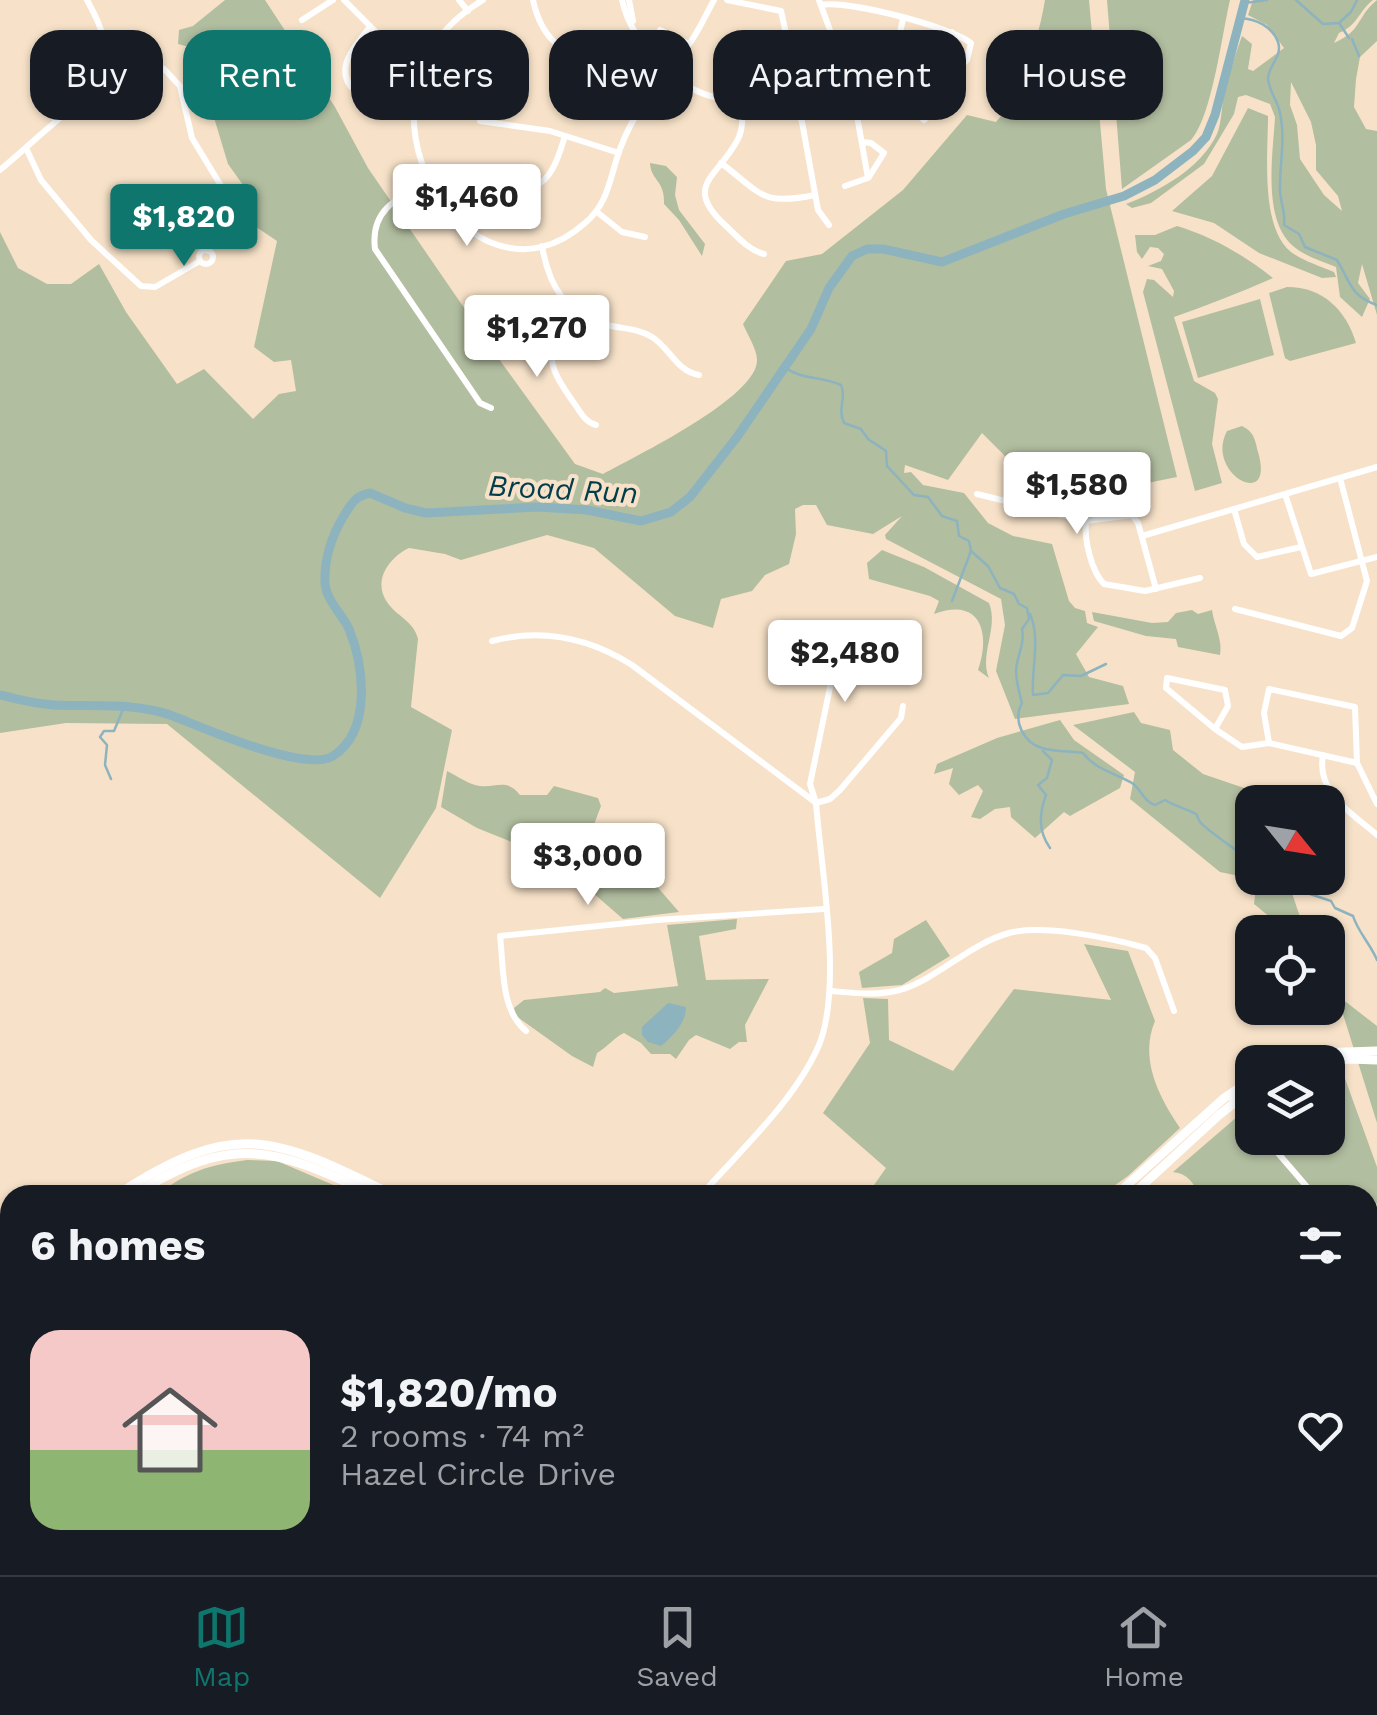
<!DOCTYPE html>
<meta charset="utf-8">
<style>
body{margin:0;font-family:"Work Sans",sans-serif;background:#20242c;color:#f1f3f6;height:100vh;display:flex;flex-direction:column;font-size:38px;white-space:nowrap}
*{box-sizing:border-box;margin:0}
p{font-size:32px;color:#9ea1a6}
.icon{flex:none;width:55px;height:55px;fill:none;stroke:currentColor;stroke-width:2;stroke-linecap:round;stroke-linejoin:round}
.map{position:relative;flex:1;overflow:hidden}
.panel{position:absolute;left:0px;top:1185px;width:1378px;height:390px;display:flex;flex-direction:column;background:#171b24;border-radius:30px 30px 0 0;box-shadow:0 2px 8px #0004}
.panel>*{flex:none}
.top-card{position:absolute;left:30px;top:30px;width:1318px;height:90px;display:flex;gap:20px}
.needle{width:65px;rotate:120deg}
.tools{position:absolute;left:1235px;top:785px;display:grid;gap:20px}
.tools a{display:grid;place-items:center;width:110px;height:110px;border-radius:20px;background:#171b24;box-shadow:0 2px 8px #0004;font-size:50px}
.price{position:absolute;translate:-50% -85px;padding:0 22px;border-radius:10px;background:#fff;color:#222;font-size:32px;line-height:65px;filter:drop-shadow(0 2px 5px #0008)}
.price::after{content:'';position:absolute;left:50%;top:60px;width:30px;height:22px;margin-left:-15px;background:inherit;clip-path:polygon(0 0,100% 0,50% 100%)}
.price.active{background:#0f766e;color:#fff}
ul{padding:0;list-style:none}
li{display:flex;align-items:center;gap:30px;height:250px;padding:0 30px}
li span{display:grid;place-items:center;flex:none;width:280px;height:200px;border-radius:30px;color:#555}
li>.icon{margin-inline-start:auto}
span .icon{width:120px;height:120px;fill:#fffc;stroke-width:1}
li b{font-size:42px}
h2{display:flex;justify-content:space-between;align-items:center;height:120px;padding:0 30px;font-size:42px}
.tag{padding:0 35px;border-radius:30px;background:#171b24;box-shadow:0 2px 8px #0004;font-size:35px;line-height:90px}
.tag.active{background:#0f766e;color:#fff}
.menu{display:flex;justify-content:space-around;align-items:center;height:140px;border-top:2px solid #363941;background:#171b24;font-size:28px;color:#9ea1a6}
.menu a{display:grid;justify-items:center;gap:5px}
.menu .active{color:#0f766e}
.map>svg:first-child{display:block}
</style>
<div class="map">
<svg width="1377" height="1575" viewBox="0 0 1377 1575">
<rect width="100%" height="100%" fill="#f7e2c9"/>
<g fill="#b2bea0" fill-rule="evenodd">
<path d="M225 0H265L335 107 368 168 504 366 575 464 603 474C634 457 758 397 757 360 757 349 747 334 743 324L786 261 822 254 903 190 967 115 996 122C1021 96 1039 37 1045 0H1089L1106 189 1177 477 1098 493 1007 470V458L982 433 948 480 905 465 904 473 911 472 923 485 964 493 988 523 1013 536 1052 544 1069 601 1075 608 1085 611 1087 623 1098 627 1076 654 1089 677 1123 686 1129 704 1015 719 996 671 1005 625 1001 599 886 539 885 535 902 516 873 534 827 525 816 505H803L795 509 796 534 789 564 765 575 752 591 721 599 713 628 675 616 594 548 547 535 461 560 445 554 409 548C390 557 372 580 387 602 396 616 414 621 418 639L411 707 452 730 436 808 380 898 167 724 66 723 0 733V232L18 268 47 284H71L99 264 126 312 177 384 204 369 253 419 279 394 296 391 291 360 274 362 254 347 277 241 243 218 248 192 228 164 193 48 178 44 179 30 193 26Z"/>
<path d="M1107 0H1230C1222 34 1212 117 1191 140L1122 189Z"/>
<path d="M1253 0H1373C1359 11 1357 26 1339 33L1334 43C1363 30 1356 17 1377 0V41L1360 57 1356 79 1354 107 1366 129 1377 131V315L1362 264 1358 283 1370 299 1362 317 1340 297 1336 267C1322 261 1304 256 1293 246 1262 219 1273 154 1275 117L1270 104 1246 95 1238 97 1234 114 1204 164 1151 203 1132 208 1126 204C1160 191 1201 168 1217 134 1222 122 1221 108 1224 96 1229 75 1235 55 1242 36L1252 44 1248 69 1253 71 1284 48 1267 25 1248 15ZM1291 82 1311 122 1316 145V170L1338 196 1342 211 1324 195 1300 159 1297 125 1290 105Z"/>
<path d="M1248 108 1268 116C1268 152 1260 228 1291 252 1303 261 1320 266 1334 272L1336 277 1322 278 1259 253 1214 223 1172 211 1212 176Z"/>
<path d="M650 163 666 166 677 177 675 195 679 210 705 244 702 256 679 220 664 204C665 180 651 181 650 163Z"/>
<path d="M1177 226C1213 237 1244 255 1273 278 1241 292 1208 305 1174 317L1194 381 1215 393 1218 399 1212 444 1222 483 1195 491 1143 292 1147 279 1154 280 1173 297 1174 291 1162 269 1148 266 1161 261 1164 254 1158 248 1150 247 1142 259 1137 252 1135 235H1155Z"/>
<path d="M1287 287C1323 287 1346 310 1356 343L1290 361 1285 358 1269 293Z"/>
<path d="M1260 299 1274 355 1198 378 1182 322Z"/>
<path d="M1242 426C1254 432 1255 439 1258 452 1276 512 1204 474 1227 431Z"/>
<path d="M882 550 924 567 989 603C999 628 979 654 989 678L978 670C991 634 981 596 934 614L939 601 930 596 869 579 867 563Z"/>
<path d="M1192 610 1198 614 1212 610C1214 625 1223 640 1220 655L1178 647 1176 639 1146 636 1094 621 1092 612 1152 623 1168 622 1176 613Z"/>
<path d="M1134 712 1141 723 1170 730 1173 750 1203 774 1253 791 1250 845 1244 877 1220 872 1130 799 1135 772 1073 725Z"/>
<path d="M1060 720 1074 740 1124 775 1120 788 1070 816 1064 812 1035 838 1011 817 1010 807 995 809 980 819 971 817 983 791 978 785 959 795 949 784 953 768 934 774 937 764 997 738Z"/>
<path d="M447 771C457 776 470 785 480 786 496 788 507 778 520 795H547L554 786 598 798 601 806 593 827 601 849 619 867 636 872 654 883 679 912 623 919 554 859 477 828 441 807Z"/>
<path d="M1257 878H1287L1305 932H1288L1254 904Z"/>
<path d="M737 919 736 929 699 936 706 980 769 979 745 1025 747 1042H739L730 1049 696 1035 689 1040 676 1059 670 1054H651L641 1043 624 1033C613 1038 608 1047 597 1053L593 1067 572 1056 516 1016 514 1008 524 1000 600 992 605 988 614 993 678 986 667 925Z"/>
<path d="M926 920 950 956 902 985 862 988 859 972 892 953 894 939Z"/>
<path d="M1084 944 1128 951 1155 1021C1139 1059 1159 1097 1180 1128L1128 1176 1101 1195H867L886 1168 823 1113 870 1043 863 998 888 999 889 1040 953 1071 1014 989 1111 1000Z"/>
<path d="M1337 995 1377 1026V1123Z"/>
<path d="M1343 1073 1377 1167V1203L1368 1211V1195H1199C1193 1182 1188 1174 1173 1172L1252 1104V1138H1328V1075Z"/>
<path d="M247 1160 277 1161 357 1195H157C188 1171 209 1165 247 1160Z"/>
<path d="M0 1386 10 1391V1490L0 1489Z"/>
</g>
<path fill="#8db3bf" d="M668 1003 686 1007C686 1023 673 1036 661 1046L648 1042 642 1035V1027Z"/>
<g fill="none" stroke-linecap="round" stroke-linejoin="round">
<g stroke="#8db3bf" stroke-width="2.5">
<path d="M1296 0 1323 24 1339 23 1351 12 1357 0"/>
<path d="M1245 3 1267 0"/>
<path d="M1240 18C1256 19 1272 26 1278 42 1283 57 1268 65 1268 79 1269 90 1276 99 1279 109 1286 135 1280 161 1280 186 1279 200 1286 211 1284 225L1299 234 1305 247 1337 260C1350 281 1350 296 1377 305"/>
<path d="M1339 23 1349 38"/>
<path d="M1352 39 1359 56"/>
<path d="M784 367C802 380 821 376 841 385 847 397 837 408 844 423L861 429 868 439 886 451 887 466 914 495 928 497 942 516 957 521 959 536 969 541 971 551 988 566 1000 588 1014 594 1019 604 1027 608 1029 619 1022 629C1025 644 1017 656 1016 670 1016 682 1019 692 1022 703 1012 721 1024 743 1042 748 1055 752 1070 751 1083 753 1096 770 1115 773 1132 783 1142 790 1143 801 1155 805L1165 800C1171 804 1193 812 1196 814 1198 816 1198 820 1200 822 1207 830 1246 858 1252 860"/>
<path d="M952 601 971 551"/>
<path d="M1030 614C1041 639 1031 669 1033 695L1048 693 1063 675 1081 676 1106 664"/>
<path d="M1043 751 1052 760 1047 778 1038 785 1046 795C1039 814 1038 831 1050 848"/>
<path d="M111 779 105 765 107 745 100 737 104 731H114L124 707"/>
<path d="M1280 878 1298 890 1331 901 1335 908 1353 916C1358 932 1371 945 1377 960"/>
</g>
<path stroke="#8db3bf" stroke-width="9" d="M0 695C17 699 35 704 53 705 92 707 136 702 173 716 204 728 305 773 333 756 372 731 364 666 349 629 342 614 326 600 325 583 324 560 332 536 343 517 351 505 354 496 370 493L405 508 426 513 538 507 587 510 641 521 671 512 690 497 737 437 811 329 829 288 852 256 867 249H883L942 262 1064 214 1124 196 1155 180 1193 151 1206 137 1215 115 1245 0"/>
<g stroke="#fff" stroke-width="6">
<path d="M344 0 379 35 428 60"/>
<path d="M459 0 468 11"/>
<path d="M483 0C326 93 469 327 585 223 609 203 610 176 620 149 635 108 661 80 687 47 698 33 705 16 714 0"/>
<path d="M533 0C540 32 560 61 597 52"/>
<path d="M622 0C632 45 679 94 725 99 744 100 771 95 788 103 796 107 799 114 802 122L818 210 829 225"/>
<path d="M629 0 633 21"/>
<path d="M727 0 781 11 792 61"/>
<path d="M819 0 831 33 849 71 868 178 845 186"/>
<path d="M821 5C849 0 948 26 971 43L967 60 964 63 948 55 952 32"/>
<path d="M903 19 892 69 894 73C903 89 911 108 924 120L935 110 933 103 919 95 907 97"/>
<path d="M302 20 333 0"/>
<path d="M660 30 689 44"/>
<path d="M106 56 164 69 180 86 192 138 226 194 225 211 208 251"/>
<path d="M849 71 892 65"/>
<path d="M351 87C335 66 356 45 369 28"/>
<path d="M742 99C742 112 744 127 738 139 719 177 681 185 726 226 737 236 748 250 764 254"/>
<path d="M480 121 550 131 619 153"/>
<path d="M862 142 871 143 884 153 869 177"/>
<path d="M26 148 41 180 91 240 141 286 155 287 200 261"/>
<path d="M721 163C762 194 761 206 815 195"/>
<path d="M0 170C18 155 35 139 53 124 102 80 124 66 87 0"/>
<path d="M428 182C397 198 370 210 375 249L480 403 491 408"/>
<path d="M520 188C550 190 558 159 565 136"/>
<path d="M597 212 622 232 645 237"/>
<path d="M542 246C549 286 564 312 607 325 622 329 638 328 652 337 670 348 676 371 699 375"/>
<circle cx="206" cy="257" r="7"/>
<path d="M575 308C545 350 543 360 574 403 581 413 585 422 596 425"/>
<path d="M977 494 1086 521 1132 515 1138 523 1156 589"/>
<path d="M1285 494 1311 574 1377 557"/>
<path d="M1234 509 1244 544 1257 557 1301 547"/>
<path d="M1086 521C1084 539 1091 571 1104 584L1145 591 1200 578"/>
<path d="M1142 536 1377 467"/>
<path d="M1235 609 1341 636 1352 628 1367 581 1340 478"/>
<path d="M492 641C542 628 589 638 632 665L815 802"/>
<path d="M1215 729 1228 706 1225 690 1167 678 1166 688 1215 729 1242 747 1269 743 1357 763"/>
<path d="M1269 743 1264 713 1269 689 1355 707 1357 763 1377 804"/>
<path d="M1323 755C1316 793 1352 813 1377 835"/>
<path d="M816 803 830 799 840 790 901 718 903 706"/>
<path d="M831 991C854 993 877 996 900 990 939 978 969 944 1009 933 1043 924 1111 938 1146 948L1155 958 1174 1011"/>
<path d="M526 1031C500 1009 504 968 500 936L657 920 824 909"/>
<path d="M1229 1095 1252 1123"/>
<path d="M1265 1138 1314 1195"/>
<path d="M701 1195C740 1151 796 1099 819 1045 843 986 821 869 816 803L810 784 840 639 835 624"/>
<path d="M1368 1212 1377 1211"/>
<path d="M1368 1257 1377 1227"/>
<path d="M1368 1319H1377"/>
<path d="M0 1499 10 1500"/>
<path d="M0 1513 10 1514"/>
<path d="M235 1565V1575"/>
<path d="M538 1565 559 1575"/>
<path d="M1083 1565 1265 1575"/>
<path d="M964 1575 971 1565"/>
</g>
<g stroke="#fff" stroke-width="9">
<path d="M1286 1062 1316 1053 1377 1051"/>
<path d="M1318 1062 1350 1059 1377 1060"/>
<path d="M117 1195C234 1118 274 1136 393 1195"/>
<path d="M134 1195C231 1133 275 1147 373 1195"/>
<path d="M1116 1195 1223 1099 1252 1079"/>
<path d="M1132 1195 1219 1115 1252 1089"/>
<path d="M0 1244 10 1243"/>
<path d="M0 1253H10"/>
<path d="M718 1565 724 1575"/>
<path d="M728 1565 734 1575"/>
<path d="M571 1575 578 1565"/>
<path d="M586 1575 595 1565"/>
<path d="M600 1575 603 1565"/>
</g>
</g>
<g text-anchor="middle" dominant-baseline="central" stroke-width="8" stroke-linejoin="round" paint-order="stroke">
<g font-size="30" font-style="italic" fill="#013d4b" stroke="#f7e2c9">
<text transform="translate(563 489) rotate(3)">Broad Run</text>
</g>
</g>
</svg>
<div class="tools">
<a><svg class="needle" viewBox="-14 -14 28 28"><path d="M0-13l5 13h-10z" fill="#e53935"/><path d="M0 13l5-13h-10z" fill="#9ea1a6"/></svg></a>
<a><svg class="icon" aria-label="locate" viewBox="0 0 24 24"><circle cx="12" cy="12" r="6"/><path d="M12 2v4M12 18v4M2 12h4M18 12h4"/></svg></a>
<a><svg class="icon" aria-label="layers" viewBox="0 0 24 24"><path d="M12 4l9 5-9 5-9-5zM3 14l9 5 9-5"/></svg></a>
</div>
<b class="price" style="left:467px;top:249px">$1,460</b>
<b class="price active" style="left:184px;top:269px">$1,820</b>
<b class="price" style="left:537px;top:380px">$1,270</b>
<b class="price" style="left:1077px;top:537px">$1,580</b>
<b class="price" style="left:845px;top:705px">$2,480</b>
<b class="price" style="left:588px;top:908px">$3,000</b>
<div class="top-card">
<a class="tag">Buy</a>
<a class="tag active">Rent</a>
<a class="tag">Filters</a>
<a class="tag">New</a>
<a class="tag">Apartment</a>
<a class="tag">House</a>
</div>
<section class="panel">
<h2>6 homes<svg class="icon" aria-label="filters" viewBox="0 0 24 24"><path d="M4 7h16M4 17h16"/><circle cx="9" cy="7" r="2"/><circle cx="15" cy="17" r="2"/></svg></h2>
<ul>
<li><span style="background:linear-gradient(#f6c9c9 60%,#8fb573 0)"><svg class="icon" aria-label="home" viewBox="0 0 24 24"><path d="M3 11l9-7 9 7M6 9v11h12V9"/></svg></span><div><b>$1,820/mo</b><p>2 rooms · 74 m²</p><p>Hazel Circle Drive</p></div><svg class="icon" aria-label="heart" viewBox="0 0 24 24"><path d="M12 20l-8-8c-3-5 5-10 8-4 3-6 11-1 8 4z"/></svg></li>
</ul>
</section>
</div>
<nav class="menu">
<a class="active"><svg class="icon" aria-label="map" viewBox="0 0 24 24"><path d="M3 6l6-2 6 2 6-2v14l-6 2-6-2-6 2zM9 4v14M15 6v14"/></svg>Map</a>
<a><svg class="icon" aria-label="saved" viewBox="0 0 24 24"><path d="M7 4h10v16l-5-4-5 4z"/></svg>Saved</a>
<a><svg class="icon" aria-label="home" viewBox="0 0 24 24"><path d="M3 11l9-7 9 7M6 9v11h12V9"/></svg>Home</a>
</nav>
